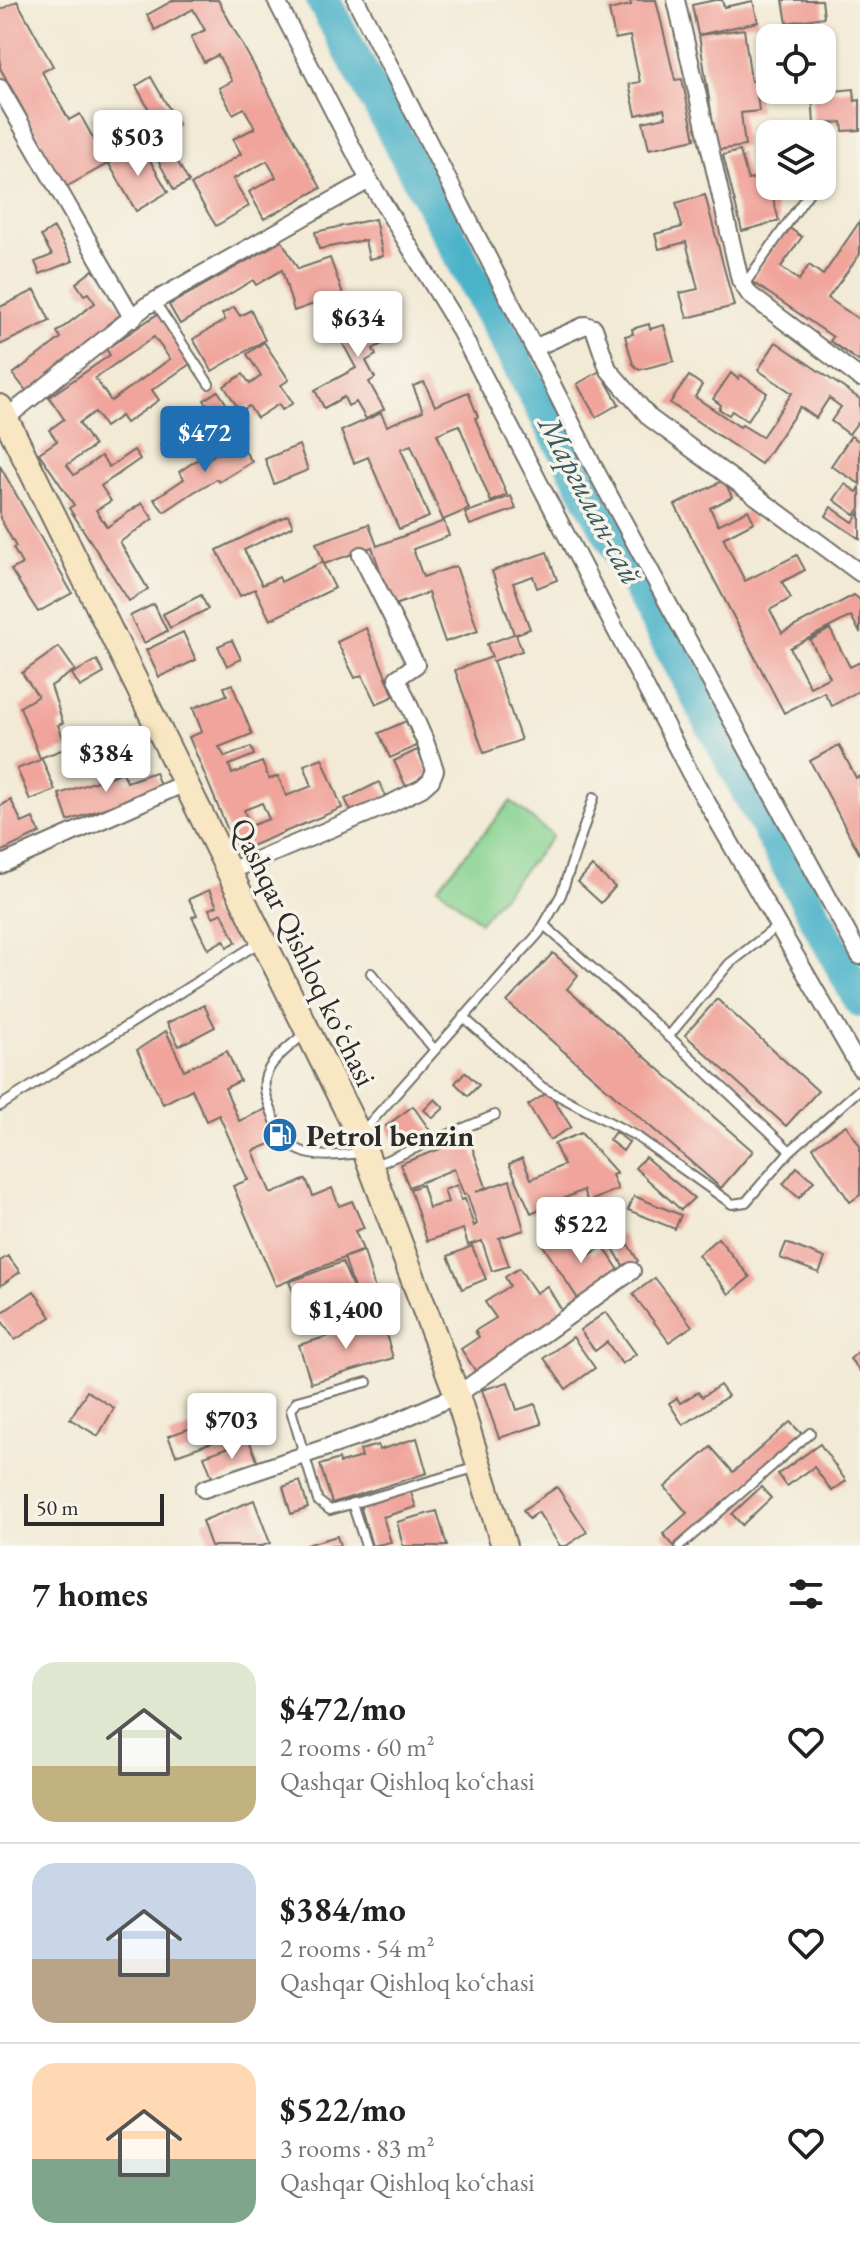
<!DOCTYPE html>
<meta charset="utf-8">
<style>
body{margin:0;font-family:"EB Garamond",serif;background:#f2f2f2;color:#202124;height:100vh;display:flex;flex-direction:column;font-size:30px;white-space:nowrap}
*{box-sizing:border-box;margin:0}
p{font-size:26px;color:#757577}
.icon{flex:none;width:44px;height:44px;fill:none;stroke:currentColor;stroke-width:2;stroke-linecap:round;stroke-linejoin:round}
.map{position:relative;height:1546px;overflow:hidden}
.panel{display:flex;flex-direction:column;background:#fff;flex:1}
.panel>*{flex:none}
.tools{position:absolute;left:756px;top:24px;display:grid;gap:16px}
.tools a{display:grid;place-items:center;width:80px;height:80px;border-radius:16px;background:#fff;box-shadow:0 2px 6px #0004;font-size:40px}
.scale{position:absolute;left:24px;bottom:20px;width:140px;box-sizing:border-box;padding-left:8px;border:4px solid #2b2b2b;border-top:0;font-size:22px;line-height:28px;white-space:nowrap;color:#2b2b2b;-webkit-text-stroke:6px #f7f3e8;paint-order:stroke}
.price{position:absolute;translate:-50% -68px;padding:0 18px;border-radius:8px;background:#fff;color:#222;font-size:26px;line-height:52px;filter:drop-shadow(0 2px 4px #0008)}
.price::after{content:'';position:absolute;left:50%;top:48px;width:24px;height:18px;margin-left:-12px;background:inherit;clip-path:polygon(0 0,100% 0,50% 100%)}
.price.current{background:#1f6fb2;color:#fff}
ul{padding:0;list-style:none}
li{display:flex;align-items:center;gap:24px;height:200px;padding:0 32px}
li+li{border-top:2px solid #e0e0e0}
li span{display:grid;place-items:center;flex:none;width:224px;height:160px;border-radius:24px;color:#555}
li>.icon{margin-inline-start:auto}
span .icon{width:96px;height:96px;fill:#fffc;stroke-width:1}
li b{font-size:34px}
h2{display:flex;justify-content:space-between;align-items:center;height:96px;padding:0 32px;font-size:34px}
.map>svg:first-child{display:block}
</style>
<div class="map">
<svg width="860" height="1546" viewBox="0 0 860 1546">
<rect width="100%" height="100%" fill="#f7f3e8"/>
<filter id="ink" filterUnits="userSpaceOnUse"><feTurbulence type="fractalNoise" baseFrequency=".0125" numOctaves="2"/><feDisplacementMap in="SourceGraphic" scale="16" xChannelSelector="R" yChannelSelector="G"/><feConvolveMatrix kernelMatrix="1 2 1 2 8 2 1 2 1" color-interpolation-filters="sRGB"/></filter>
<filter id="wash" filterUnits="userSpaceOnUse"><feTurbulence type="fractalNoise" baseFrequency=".006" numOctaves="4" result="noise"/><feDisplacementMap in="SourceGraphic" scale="32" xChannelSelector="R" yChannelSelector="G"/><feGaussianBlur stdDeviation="1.8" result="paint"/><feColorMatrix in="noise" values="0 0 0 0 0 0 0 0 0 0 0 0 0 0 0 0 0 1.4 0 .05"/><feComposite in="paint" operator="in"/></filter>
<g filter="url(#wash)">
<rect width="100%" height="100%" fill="#f2ead5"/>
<path fill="#85d290" stroke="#587e5e" stroke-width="2" d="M511 801 553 836 480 922 438 887Z"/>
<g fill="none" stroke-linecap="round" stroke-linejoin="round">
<path stroke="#4bb3c9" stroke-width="34" d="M323 0 860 1000"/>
</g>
<g id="blocks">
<g fill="#f0a49b" fill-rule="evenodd">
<path d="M174 0H218L321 188 264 219 249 192 276 177 267 161 233 179 249 206 216 226 191 185 241 154 233 139 255 128 244 108 233 114 219 88 232 81 218 55 204 62 191 37 205 30 193 9 155 30 147 15Z"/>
<path d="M630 0H656L675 80 682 79 695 139 649 149 643 122 666 117 664 109 636 115 629 84 640 82 630 36 615 39 609 10 631 5Z"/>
<path d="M715 0H722L724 7 753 1 758 22 698 35 692 5Z"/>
<path d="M783 0H822L824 17 787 23Z"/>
<path d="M17 1 53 66 42 72 69 120 80 114 107 164 66 187 0 68V10Z"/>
<path d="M744 29 751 81 761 80 763 93 757 94 759 111 741 113 745 146 717 150 699 35Z"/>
<path d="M151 77 178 124 162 133 136 86Z"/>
<path d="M854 89 855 101 860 100V130L843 131 842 122 814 125 812 93Z"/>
<path d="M163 136 189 182 174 190 149 144Z"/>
<path d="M141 145 168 192 136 211 109 164Z"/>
<path d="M740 151 748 180 767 175 779 221 742 231 723 155Z"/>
<path d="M705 195 734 306 687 318 680 293 698 289 686 242 659 249 655 234 682 227 676 203Z"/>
<path d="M375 219 383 256 369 259 365 240 319 249 315 232Z"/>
<path d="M860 221V254L828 298 860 320V362L830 341 833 337 751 281 788 227 802 237 781 267 799 280 809 265 823 275Z"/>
<path d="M54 228 73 261 40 274 35 262 52 255 41 236Z"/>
<path d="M282 241 298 269 330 258 343 294 294 311 282 270 256 285 253 280 180 324 169 305Z"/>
<path d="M93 270 124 312 107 325 112 332 28 393 13 374 61 338 57 332 95 303 88 293 84 295 76 283Z"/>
<path d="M35 290 50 321 0 345V307Z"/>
<path d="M333 301 347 327 388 304 394 314 388 317 398 335 373 349 376 355 366 361 375 378 369 382 384 409 366 419 356 402 348 406 344 397 324 408 315 390 356 368 323 307Z"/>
<path d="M234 307 240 316 251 310 265 340 212 371 193 339 225 320 222 314Z"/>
<path d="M159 313 193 362 152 390 159 400 126 423 121 416 105 427 95 412 79 423 94 446 67 465 74 475 101 456 109 467 134 450 140 459 101 486 111 501 96 510 107 527 142 503 153 519 120 542 148 589 129 601 69 508 74 505 39 453 57 441 49 430 64 419 49 397 110 355 106 349ZM154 337 170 359 111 401 95 378Z"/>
<path d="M649 324 650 329 664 325 674 361 639 370 633 364 625 336 633 334 632 329Z"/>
<path d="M264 342 289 380 281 385 293 403 282 410 279 404 257 418 249 406 240 411 224 386 243 374 250 384 261 376 247 354Z"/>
<path d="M776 342 860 399V425L857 423 849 434 831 421 841 407 829 398 816 418 800 407 761 464 670 403 689 376 702 385 695 397 740 427 742 425 762 437 792 393 758 370Z"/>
<path d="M600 371 619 404 596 417 577 384Z"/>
<path d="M731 373 738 379 741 375 767 393 747 421 732 411 729 415 719 409 721 405 713 399Z"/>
<path d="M424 382 435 406 468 392 478 417 475 418 507 495 491 502 459 425 437 434 469 509 443 520 411 445 401 449 429 517 399 529 368 457 354 463 341 431 381 413 387 426 423 411 413 386Z"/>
<path d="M218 391 244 431 234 438 220 416 209 424 201 412 209 407 204 400Z"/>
<path d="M185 426 193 437 168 455 160 444Z"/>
<path d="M851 436 860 442V484L831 466Z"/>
<path d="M237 439 252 462 219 482 217 479 194 492 164 512 154 499 184 479 179 472 201 457 205 461Z"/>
<path d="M299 445 308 470 274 484 265 459Z"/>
<path d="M0 466 72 593 38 612 11 570 22 564 13 548 16 547 0 518Z"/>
<path d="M724 480 732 497 710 508 718 525 748 510 754 522 723 538 745 581 797 555 805 570 782 582 791 598 770 610 782 633 854 595 860 600V633L851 616 790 648 810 687 830 677 810 640 830 629 850 667 860 662V690L832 706 824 692 784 713 675 505Z"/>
<path d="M845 484 857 492 860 487V508L855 515 834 500Z"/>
<path d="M511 496 516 509 470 525 465 513Z"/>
<path d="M831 507 853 522 860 512V539L826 516Z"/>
<path d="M288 515 293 526 244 550 262 585 279 577 281 582 322 562 335 588 270 620 255 589 240 596 217 550Z"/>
<path d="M444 521 449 536 413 549 423 577 456 566 478 631 445 642 428 593 392 606 372 547 324 564 316 543 369 524 377 546Z"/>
<path d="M547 552 557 580 537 588 533 576 513 583 530 629 516 634 522 651 493 661 521 740 484 753 455 670 492 657 487 644 514 634 492 571Z"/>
<path d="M201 595 208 609 170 628 163 614Z"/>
<path d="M154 604 167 631 144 643 130 616Z"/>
<path d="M366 628 394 696 376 704 362 675 355 678 337 642Z"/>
<path d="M183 632 196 660 159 677 146 650Z"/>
<path d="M232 640 241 659 227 666 218 646Z"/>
<path d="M59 647 75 670 51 686 63 723 58 725 67 748 40 758 20 707 38 696 22 673Z"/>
<path d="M97 660 104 673 80 687 72 674Z"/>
<path d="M232 684 252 734 219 747 225 757 251 747 254 755 229 765 232 774 262 762 269 779 278 776 286 796 312 786 304 765 322 758 342 808 237 852 189 737 202 732 193 708 227 695 224 687ZM262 803 269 819 250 826 244 810Z"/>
<path d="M406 721 417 746 390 758 379 733Z"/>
<path d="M839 745 856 778 860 776V855L810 761Z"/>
<path d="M417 750 430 775 406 787 394 761Z"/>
<path d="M42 759 55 790 30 800 17 769Z"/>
<path d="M123 772 127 782 155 772 161 788 68 821 59 794Z"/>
<path d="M379 782 387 798 353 815 345 799Z"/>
<path d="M11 800 22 823 33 818 40 833 0 852V806Z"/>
<path d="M592 866 615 887 601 903 578 882Z"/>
<path d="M209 890 217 906 209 909 213 917 222 913 236 942 227 947 224 940 208 949 192 917 197 915 189 899Z"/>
<path d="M553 953 578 975 567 989 753 1151 721 1188 507 1002Z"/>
<path d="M717 999 818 1091 786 1126 685 1035Z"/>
<path d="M204 1005 215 1027 179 1046 167 1023Z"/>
<path d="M166 1031 184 1070 227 1051 240 1081 225 1088 239 1121 266 1109 280 1140 253 1151 271 1194 306 1179 313 1196 332 1188 339 1206 352 1201 364 1228 355 1231 363 1250 276 1286 233 1186 248 1180 219 1115 206 1121 192 1089 163 1104 137 1050Z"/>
<path d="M465 1072 479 1085 468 1096 455 1083Z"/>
<path d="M549 1092 571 1127 550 1140 528 1105Z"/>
<path d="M435 1099 444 1108 433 1118 424 1110Z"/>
<path d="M413 1106 431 1132 403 1151 386 1126Z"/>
<path d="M846 1125 860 1146V1195L850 1202 813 1147Z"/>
<path d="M615 1132 629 1142 623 1151 609 1140Z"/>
<path d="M581 1133 617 1173 612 1175 618 1189 588 1202 583 1190 531 1213 509 1164 522 1158 531 1179 564 1165 554 1144Z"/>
<path d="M469 1138 486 1187 476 1192 510 1180 524 1230 499 1238 509 1266 492 1271 482 1241 468 1245 463 1229 427 1241 410 1189 422 1185 429 1208 448 1202 444 1190 457 1185 461 1200 465 1199 474 1226 477 1224 467 1194 464 1195 454 1169 409 1187 400 1164Z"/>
<path d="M645 1157 694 1198 681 1210 635 1168Z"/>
<path d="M797 1167 814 1181 799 1198 783 1184Z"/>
<path d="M634 1196 681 1215 675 1229 628 1210Z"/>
<path d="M560 1228 570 1244 580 1237 591 1254 603 1246 622 1275 580 1302 540 1241Z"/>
<path d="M622 1234 638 1261 625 1269 609 1241Z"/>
<path d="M718 1238 750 1277 729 1294 698 1255Z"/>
<path d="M786 1243 825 1258 819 1273 780 1258Z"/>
<path d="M472 1246 486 1279 462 1289 448 1256Z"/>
<path d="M364 1251 376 1293 315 1315 306 1292 295 1296 289 1282 342 1262 355 1292 344 1257Z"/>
<path d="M8 1256 20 1272 0 1286V1261Z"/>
<path d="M519 1268 536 1293 547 1286 565 1316 477 1373 461 1349 479 1337 475 1331 496 1318 485 1302 510 1286 505 1277Z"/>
<path d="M655 1278 692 1326 669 1342 633 1294Z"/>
<path d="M34 1291 51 1317 15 1340 0 1318V1314Z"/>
<path d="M606 1312 636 1354 622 1364 607 1342 595 1351 580 1330Z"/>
<path d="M382 1320 393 1358 311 1383 299 1345Z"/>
<path d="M573 1337 595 1368 566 1389 544 1358Z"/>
<path d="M860 1350V1371L850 1359Z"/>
<path d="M508 1382 517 1410 535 1404 542 1424 499 1438 482 1390Z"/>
<path d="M720 1385 728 1396 683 1425 669 1403 677 1398 680 1403 698 1392 702 1397Z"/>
<path d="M87 1391 114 1408 98 1436 70 1419Z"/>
<path d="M790 1422 803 1435 678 1546H674L663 1534 687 1513 665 1487 711 1447 733 1472Z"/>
<path d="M205 1423 213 1442 176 1455 168 1436Z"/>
<path d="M417 1438 427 1473 332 1503 320 1465 339 1459 340 1463 362 1457 360 1450 378 1445 379 1450Z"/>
<path d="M249 1440 259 1466 214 1482 204 1456Z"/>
<path d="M820 1444 846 1481 832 1491 814 1467 787 1486 778 1474Z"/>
<path d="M300 1481 308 1508 291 1514 283 1487Z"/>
<path d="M557 1487 587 1532 566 1546H560L538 1512 529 1519 523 1510Z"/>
<path d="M761 1487 771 1498 742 1525 732 1514Z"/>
<path d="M410 1490 416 1507 383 1517 391 1542 372 1546 360 1505Z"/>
<path d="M254 1500 270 1543 262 1546H211L202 1521Z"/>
<path d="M437 1511 447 1546H403L397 1522Z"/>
<path d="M337 1536 340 1546H306V1545Z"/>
</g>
</g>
</g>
<g filter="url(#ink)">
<use href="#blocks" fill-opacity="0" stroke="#716e66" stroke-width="2"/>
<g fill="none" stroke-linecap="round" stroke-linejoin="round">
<defs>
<g id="lane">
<path d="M744 285 813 187"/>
<path d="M155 302 209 384"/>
<path d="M544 925 661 1029 790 1151"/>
<path d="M371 973 434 1049"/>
<path d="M463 1017 542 1087 636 1136 732 1204 746 1202 790 1151 860 1089"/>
<path d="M305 1033C292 1045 269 1060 265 1079 263 1091 269 1104 273 1115 288 1163 322 1157 363 1153"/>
<path d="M668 1037 729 964 779 925"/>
<path d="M0 1106 260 942"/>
<path d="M362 1132 539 933 561 895 594 797"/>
<path d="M375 1165 495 1115"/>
<path d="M367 1382 297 1401 291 1410 318 1501 330 1510 478 1467"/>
<path d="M352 1503 366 1546"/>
<path d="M680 1546 810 1433"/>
</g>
<g id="street">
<path d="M276 0 369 180 455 321 690 773 860 1068"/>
<path d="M356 0 534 348"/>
<path d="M676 0 740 280 750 295 860 378"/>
<path d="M0 88 133 319"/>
<path d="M6 418 146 306 369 180"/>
<path d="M860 573 650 418 608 369 594 328 586 325 534 348 591 462 860 956"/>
<path d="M0 865 185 783"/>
<path d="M230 871 390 804 422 788 431 780 435 770 425 741 397 678 416 665 361 555"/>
<path d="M204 1489 375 1431 457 1395 632 1271"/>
</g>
<path id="secondary" d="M0 407 359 1135 457 1395 504 1546"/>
</defs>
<use href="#lane" stroke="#716e66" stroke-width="12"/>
<use href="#street" stroke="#716e66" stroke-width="20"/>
<use href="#secondary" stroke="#716e66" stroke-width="28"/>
<use href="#lane" stroke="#fff" stroke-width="8"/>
<use href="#street" stroke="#fff" stroke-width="16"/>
<use href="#secondary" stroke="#f9e7c3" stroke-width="24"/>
</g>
</g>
<defs>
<symbol id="fuel-disc" viewBox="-11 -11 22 22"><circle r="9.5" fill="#1f6fb2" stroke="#f7f3e8"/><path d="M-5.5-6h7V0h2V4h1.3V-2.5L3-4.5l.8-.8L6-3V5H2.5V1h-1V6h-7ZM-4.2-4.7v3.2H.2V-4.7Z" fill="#fff"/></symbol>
</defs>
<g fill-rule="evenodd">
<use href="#fuel-disc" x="260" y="1115" width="40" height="40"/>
</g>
<g text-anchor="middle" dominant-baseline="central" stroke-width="7" stroke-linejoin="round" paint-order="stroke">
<g font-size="30" fill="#2b2b2b" stroke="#f7f3e8">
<text transform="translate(304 952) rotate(64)">Qashqar Qishloq koʻchasi</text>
</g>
<g font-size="30" font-weight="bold" fill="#2b2b2b" stroke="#f7f3e8" text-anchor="start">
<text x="306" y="1135">Petrol benzin</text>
</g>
<g font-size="32" font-style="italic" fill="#365b62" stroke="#f7f3e8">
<text transform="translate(591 500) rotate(62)">Маргилан-сай</text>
</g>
</g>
</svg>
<div class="tools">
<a><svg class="icon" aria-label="locate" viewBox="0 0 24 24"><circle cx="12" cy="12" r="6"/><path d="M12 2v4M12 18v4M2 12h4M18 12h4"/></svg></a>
<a><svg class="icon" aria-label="layers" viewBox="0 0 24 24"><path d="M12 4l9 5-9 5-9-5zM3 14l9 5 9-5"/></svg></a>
</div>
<div class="scale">50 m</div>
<b class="price" style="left:138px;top:178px">$503</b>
<b class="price" style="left:358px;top:359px">$634</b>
<b class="price current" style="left:205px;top:474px">$472</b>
<b class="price" style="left:106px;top:794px">$384</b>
<b class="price" style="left:581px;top:1265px">$522</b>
<b class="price" style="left:346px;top:1351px">$1,400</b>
<b class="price" style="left:232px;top:1461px">$703</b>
</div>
<section class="panel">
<h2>7 homes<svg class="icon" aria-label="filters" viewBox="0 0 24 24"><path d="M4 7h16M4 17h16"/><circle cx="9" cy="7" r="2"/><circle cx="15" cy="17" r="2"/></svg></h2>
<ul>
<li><span style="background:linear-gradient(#dfe7d0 65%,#c2b280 0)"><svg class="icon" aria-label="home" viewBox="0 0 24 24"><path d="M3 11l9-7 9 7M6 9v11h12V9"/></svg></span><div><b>$472/mo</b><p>2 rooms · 60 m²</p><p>Qashqar Qishloq koʻchasi</p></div><svg class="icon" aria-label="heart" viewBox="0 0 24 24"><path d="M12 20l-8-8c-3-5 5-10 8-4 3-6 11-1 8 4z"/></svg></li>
<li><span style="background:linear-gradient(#c9d6e8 60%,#b9a48a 0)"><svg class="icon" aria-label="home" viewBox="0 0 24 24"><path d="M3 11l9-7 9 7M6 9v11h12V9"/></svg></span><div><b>$384/mo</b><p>2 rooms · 54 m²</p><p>Qashqar Qishloq koʻchasi</p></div><svg class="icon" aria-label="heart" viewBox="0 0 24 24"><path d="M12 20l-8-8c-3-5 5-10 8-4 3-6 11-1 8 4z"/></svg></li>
<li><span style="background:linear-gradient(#ffd9b3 60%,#7fa58c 0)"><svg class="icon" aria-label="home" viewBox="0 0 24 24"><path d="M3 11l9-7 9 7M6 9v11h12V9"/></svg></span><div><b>$522/mo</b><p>3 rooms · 83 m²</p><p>Qashqar Qishloq koʻchasi</p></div><svg class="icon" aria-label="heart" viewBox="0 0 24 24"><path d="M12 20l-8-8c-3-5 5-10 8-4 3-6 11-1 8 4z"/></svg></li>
</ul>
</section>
